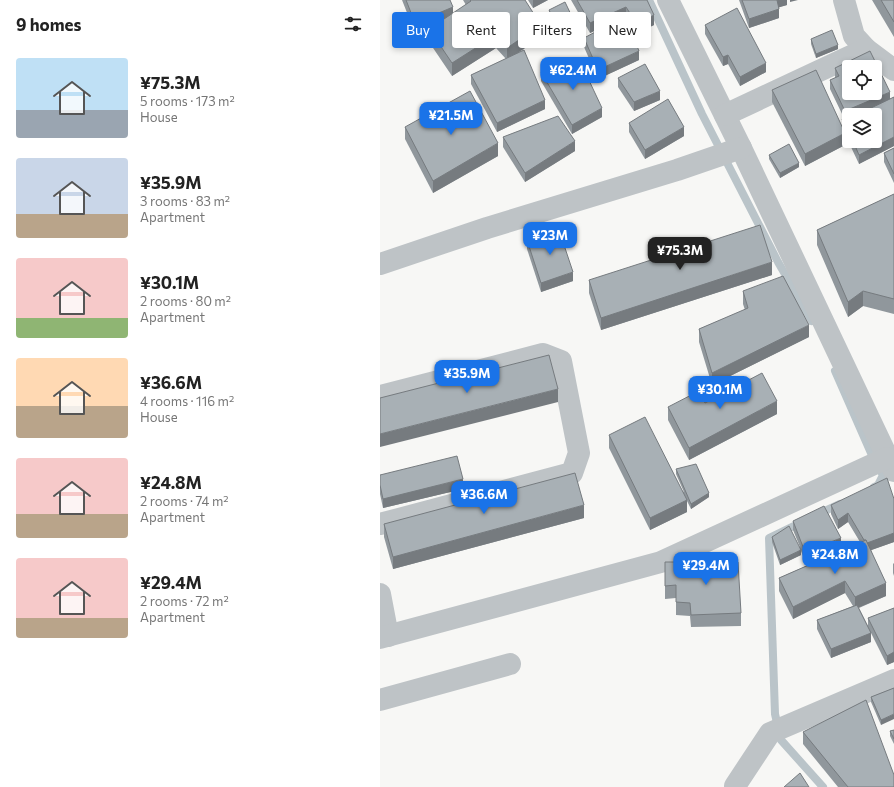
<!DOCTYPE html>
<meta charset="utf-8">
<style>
body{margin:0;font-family:Commissioner,sans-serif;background:#f2f2f2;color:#222;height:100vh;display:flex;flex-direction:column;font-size:15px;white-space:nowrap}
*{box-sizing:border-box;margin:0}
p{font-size:13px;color:#767676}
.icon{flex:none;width:22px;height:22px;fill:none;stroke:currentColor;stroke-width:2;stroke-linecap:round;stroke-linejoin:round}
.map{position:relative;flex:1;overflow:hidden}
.side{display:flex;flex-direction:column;background:#fff;width:380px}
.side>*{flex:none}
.hud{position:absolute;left:12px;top:12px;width:380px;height:36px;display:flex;gap:8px}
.buttons{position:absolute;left:462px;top:60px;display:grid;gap:8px}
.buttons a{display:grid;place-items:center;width:40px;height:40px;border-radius:4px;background:#fff;box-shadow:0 2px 6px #0003;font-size:20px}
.price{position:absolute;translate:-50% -34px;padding:0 9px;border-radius:8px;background:#1a73e8;color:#fff;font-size:13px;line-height:26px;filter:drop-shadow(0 1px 2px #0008)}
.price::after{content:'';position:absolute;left:50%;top:24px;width:12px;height:9px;margin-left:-6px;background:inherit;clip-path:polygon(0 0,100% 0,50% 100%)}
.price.selected{background:#222;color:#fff}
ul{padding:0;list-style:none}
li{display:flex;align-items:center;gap:12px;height:100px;padding:0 16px}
li span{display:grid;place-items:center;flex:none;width:112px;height:80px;border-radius:4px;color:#555}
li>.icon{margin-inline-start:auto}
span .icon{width:48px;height:48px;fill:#fffc;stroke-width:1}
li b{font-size:17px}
h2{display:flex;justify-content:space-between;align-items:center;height:48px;padding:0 16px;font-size:17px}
.chip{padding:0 14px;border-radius:4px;background:#fff;box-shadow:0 2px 6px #0003;font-size:14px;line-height:36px}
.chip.selected{background:#1a73e8;color:#fff}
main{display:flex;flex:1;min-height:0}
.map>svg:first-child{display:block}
</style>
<main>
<section class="side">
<h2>9 homes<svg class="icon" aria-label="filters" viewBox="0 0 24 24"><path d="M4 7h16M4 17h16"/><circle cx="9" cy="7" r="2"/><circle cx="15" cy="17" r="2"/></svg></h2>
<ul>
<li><span style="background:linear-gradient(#bfe0f5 65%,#9aa5b1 0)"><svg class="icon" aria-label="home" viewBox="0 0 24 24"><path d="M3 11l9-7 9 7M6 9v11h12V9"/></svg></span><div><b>¥75.3M</b><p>5 rooms · 173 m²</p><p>House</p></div></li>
<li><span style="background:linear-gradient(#c9d6e8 70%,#b9a48a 0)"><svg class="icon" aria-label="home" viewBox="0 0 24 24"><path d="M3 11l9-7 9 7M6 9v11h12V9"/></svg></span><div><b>¥35.9M</b><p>3 rooms · 83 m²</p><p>Apartment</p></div></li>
<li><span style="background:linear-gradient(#f6c9c9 75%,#8fb573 0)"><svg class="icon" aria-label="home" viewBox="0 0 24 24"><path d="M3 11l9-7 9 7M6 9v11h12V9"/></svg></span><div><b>¥30.1M</b><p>2 rooms · 80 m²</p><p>Apartment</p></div></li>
<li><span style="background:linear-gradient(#ffd9b3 60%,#b9a48a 0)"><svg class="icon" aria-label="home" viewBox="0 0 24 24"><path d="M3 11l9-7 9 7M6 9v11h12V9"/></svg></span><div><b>¥36.6M</b><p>4 rooms · 116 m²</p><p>House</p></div></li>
<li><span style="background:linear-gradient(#f6c9c9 70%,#b9a48a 0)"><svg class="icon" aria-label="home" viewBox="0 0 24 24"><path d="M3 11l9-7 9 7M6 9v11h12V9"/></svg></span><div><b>¥24.8M</b><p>2 rooms · 74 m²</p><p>Apartment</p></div></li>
<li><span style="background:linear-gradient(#f6c9c9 75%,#b9a48a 0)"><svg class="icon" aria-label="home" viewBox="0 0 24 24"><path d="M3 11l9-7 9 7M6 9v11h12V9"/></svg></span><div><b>¥29.4M</b><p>2 rooms · 72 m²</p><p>Apartment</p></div></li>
</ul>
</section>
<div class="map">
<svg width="514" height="787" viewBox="0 0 514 787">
<rect width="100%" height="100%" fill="#f7f7f5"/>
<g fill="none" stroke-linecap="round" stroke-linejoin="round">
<g stroke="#bac4c9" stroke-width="8">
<path d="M269 0 322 114 398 262 432 321"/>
<path d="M455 371 494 460 503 475 498 485 494 487"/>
<path d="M436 515 460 504"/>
<path d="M422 522 389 538 395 714 401 740 443 787"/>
</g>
<g stroke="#bec3c6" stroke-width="22">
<path d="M288 0 361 148 514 471"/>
<path d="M464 0 474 36 486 49"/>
<path d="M345 115 486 49 514 70"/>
<path d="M0 264 107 228 297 170 361 148"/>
<path d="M0 396 163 354 181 361 199 453 192 473 0 524"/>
<path d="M0 594 8 636"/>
<path d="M0 638 281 562 507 458"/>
<path d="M0 700 130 664"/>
<path d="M356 787 355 786 390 733 514 680"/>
</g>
</g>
<g fill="#90979c" fill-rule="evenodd">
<path d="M22 0H70L73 14 86 5 83 0H145L161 37 138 53 165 109 117 132 91 84V75L126 59 116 48 72 76 49 42V29L62 21 35 33Z"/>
<path d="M148 0H168L153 8Z"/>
<path d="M191 0H267L274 25 257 33 246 16 210 33Z"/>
<path d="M359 0H407V5L399 7V18L369 28Z"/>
<path d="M492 0H514V37Z"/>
<path d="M169 10 195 28 179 35 169 15Z"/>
<path d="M325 25 386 72 360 86 348 64 343 66 325 34Z"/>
<path d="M204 38 259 60 218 79 204 47Z"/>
<path d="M431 39 458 49 436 58 431 44Z"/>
<path d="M455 68 510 99 514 97V146L479 164 462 128V119L464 118 450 89V80L455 78ZM469 115 495 141H469Z"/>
<path d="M161 72 222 117 192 134 161 81Z"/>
<path d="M238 78 280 100 254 111 238 87Z"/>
<path d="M392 90 465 145 425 166 392 102Z"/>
<path d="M249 123 304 136 265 159 249 132Z"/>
<path d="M25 127 118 156 53 193 25 139Z"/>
<path d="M123 137 195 151 145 182 123 147Z"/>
<path d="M514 148V183L504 162V153Z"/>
<path d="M389 155 419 167 400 178 389 159Z"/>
<path d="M514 194V314L483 306 468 317 437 245V230Z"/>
<path d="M147 240 193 281 161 292 147 249Z"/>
<path d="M392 275 221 330 209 293V280Z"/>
<path d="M363 291 429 337 332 385 319 342V329L365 310 363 304Z"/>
<path d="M325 403 397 414 309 460 288 420V407Z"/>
<path d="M229 435 304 492 296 474V469L329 497 311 509 307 501V512L270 530 229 448Z"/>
<path d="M0 475 83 489 3 508 0 494Z"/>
<path d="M514 499V542L491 550 506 596 479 608 488 626V618L514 608V662L507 665 491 633V642L451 658 437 629V620L473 606 465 593 413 619 399 591V578L480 542 468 522 458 529 451 514V505Z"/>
<path d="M204 518 13 569 4 537V524Z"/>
<path d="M413 521 461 547 425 561 421 551V555L400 565 392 542V537L420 547 413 530Z"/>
<path d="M285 562 361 613V626L311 627 310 616 296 615V598L285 599Z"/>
<path d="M514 563V576L513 573V564Z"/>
<path d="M514 688 501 725 491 702V697Z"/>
<path d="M514 730V744L510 736V731Z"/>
<path d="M423 732 514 787H458L423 744Z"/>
</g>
<g fill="#767b7f">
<path d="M153 0H168L153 8Z"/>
<path d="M397 0H407V5L397 8Z"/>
<path d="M410 0H418L410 2Z"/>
<path d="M73 7V16L35 33V23Z"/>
<path d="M246 7V16L210 33V23Z"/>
<path d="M399 9V18L369 28V19Z"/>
<path d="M274 15V25L257 33V24Z"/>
<path d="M195 23V28L179 35V30Z"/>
<path d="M161 25V37L127 60V48Z"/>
<path d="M116 35V48L72 76V63Z"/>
<path d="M458 45V49L436 58V54Z"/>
<path d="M259 51V60L218 79V70Z"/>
<path d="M348 55V64L343 66V57Z"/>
<path d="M386 63V72L360 86V77Z"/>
<path d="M280 91V100L254 111V102Z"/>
<path d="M510 92V101L477 115H469V118L465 120V111Z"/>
<path d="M165 100V109L117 132V123Z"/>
<path d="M222 108V117L192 134V125Z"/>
<path d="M304 127V136L265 159V150Z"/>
<path d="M465 133V145L425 166V154Z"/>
<path d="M514 137V146L479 164V155Z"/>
<path d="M195 141V151L145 182V173Z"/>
<path d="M118 143V156L53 193V181Z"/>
<path d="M419 163V167L400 178V173Z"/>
<path d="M392 262V275L221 330V318Z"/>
<path d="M193 272V281L161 292V283Z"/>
<path d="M483 291V306L468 317V302Z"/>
<path d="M429 325V337L332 385V373Z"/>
<path d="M178 389V402L0 447V434Z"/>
<path d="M397 401V414L309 460V448Z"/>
<path d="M83 479V489L3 508V499Z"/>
<path d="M329 493V497L311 509V504Z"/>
<path d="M307 500V512L270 530V518Z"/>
<path d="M204 505V518L13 569V557Z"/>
<path d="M468 513V522L458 529V520Z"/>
<path d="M514 533V542L486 552V543Z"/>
<path d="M461 538V547L425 561V552Z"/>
<path d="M421 550V555L400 565V560Z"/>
<path d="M465 581V593L413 619V607Z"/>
<path d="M506 583V596L475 609V597Z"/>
<path d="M491 633V642L451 658V649Z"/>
<path d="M514 652V662L507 665V656Z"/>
<path d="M514 714V719L501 725V720Z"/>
</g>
<g fill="#a8b0b5" stroke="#767b7f" fill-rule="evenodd">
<path d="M26 0H70L73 7 35 23Z"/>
<path d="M90 0H145L161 25 127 48 116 35 72 63 49 29 91 1Z"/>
<path d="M197 0H267L274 15 257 24 246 7 210 23Z"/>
<path d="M362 0H397L399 9 369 19Z"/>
<path d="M501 0H514V22Z"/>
<path d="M185 2 195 23 179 30 169 10Z"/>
<path d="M357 8 386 63 360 77 348 55 343 57 325 25Z"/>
<path d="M245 16 259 51 218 70 204 38Z"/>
<path d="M452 30 458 45 436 54 431 39Z"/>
<path d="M144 50 165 100 117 123 91 75Z"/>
<path d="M490 51 510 92 465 111 450 80 459 76 455 68ZM469 67H495V93H469Z"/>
<path d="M199 59 222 108 192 125 161 72Z"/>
<path d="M265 64 280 91 254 102 238 78Z"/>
<path d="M436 70 465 133 425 154 392 90Z"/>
<path d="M90 91 118 143 53 181 25 127Z"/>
<path d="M514 97V137L479 155 473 141H495V115H472L491 108Z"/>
<path d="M288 99 304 127 265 150 249 123Z"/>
<path d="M178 116 195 141 145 173 123 137Z"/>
<path d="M469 116V133L462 119Z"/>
<path d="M409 144 419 163 400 173 389 155Z"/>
<path d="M514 148V174L504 153Z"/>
<path d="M514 194V299L483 291 468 302 437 230Z"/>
<path d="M380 225 392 262 221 318 209 280Z"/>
<path d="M179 230 193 272 161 283 147 240Z"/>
<path d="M403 276 429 325 332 373 319 329 368 308 363 291Z"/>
<path d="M169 355 178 389 0 434V398Z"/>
<path d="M382 373 397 401 309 448 288 407 319 391 325 403Z"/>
<path d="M265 417 307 500 270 518 229 435Z"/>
<path d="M77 456 83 479 3 499 0 485V475Z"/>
<path d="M316 464 329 493 311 504 296 469Z"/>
<path d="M195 473 204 505 13 557 4 524Z"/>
<path d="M507 478 514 499V533L487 543 486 540H484L468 513 458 520 451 505Z"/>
<path d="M444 506 461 538 425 552 413 521Z"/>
<path d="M409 526 421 550 400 560 392 537Z"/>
<path d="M486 540 506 583 475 597 465 581 413 607 399 578Z"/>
<path d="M285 562H358L361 613 311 615 310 603 296 602V585L285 586Z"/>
<path d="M477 605 491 633 451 649 437 620Z"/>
<path d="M514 608V652L507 656 488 618Z"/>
<path d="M514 688V714L501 720 491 697Z"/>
<path d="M486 700 514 775V787H468L423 732Z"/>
<path d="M514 730V739L510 731Z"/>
<path d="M420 773 429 787H404Z"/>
</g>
</svg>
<div class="buttons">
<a><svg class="icon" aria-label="locate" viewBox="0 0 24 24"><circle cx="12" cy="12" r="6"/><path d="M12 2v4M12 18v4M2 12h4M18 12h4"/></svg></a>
<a><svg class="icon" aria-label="layers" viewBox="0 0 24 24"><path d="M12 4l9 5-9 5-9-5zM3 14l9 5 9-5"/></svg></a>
</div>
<b class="price" style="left:193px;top:91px">¥62.4M</b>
<b class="price" style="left:71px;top:136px">¥21.5M</b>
<b class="price" style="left:170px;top:256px">¥23M</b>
<b class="price selected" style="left:300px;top:271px">¥75.3M</b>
<b class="price" style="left:87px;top:394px">¥35.9M</b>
<b class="price" style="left:340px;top:410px">¥30.1M</b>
<b class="price" style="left:104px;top:515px">¥36.6M</b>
<b class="price" style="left:455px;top:575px">¥24.8M</b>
<b class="price" style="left:326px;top:586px">¥29.4M</b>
<div class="hud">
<a class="chip selected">Buy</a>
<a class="chip">Rent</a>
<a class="chip">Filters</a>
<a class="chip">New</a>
</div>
</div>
</main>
